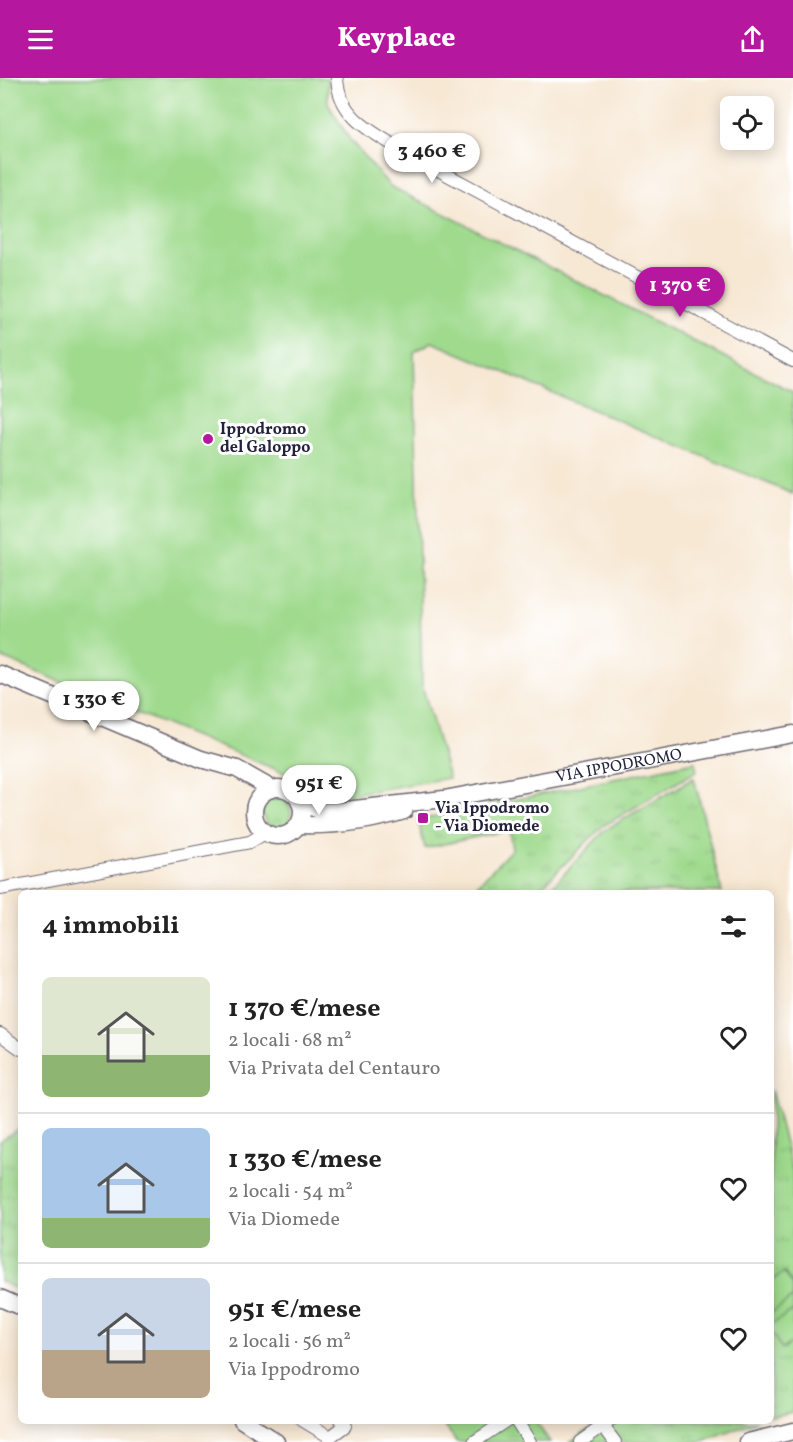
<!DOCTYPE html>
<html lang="it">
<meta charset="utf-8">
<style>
body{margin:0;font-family:Vollkorn,serif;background:#f2f2f2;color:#222;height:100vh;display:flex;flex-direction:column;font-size:22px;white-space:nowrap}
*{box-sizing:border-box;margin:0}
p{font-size:20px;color:#767676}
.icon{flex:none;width:33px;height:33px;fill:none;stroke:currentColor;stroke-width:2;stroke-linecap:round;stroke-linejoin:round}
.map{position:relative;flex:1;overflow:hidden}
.drawer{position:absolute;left:18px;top:812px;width:756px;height:534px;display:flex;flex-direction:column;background:#fff;border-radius:9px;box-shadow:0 3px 15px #0003}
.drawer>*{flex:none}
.controls{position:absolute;left:720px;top:18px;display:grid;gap:12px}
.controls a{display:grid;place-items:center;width:54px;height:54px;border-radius:9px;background:#fff;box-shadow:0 3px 15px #0003;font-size:30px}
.price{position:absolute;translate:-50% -51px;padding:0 14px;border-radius:21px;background:#fff;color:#222;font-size:20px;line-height:39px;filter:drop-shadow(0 2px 3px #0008)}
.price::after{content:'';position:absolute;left:50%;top:36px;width:18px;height:14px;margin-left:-9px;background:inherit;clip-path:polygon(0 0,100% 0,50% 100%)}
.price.active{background:#b5179e;color:#fff}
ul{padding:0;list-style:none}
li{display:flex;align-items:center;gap:18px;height:150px;padding:0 24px}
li+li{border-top:2px solid #e0e0e0}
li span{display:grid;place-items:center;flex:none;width:168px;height:120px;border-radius:9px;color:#555}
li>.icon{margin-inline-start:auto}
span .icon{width:72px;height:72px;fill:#fffc;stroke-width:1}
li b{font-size:26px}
h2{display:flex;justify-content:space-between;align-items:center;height:72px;padding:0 24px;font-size:26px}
header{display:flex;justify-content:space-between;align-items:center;height:78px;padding:0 24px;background:#b5179e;color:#fff;font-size:27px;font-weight:800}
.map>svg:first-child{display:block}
</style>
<header><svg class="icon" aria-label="menu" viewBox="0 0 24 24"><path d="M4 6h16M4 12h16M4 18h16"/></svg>Keyplace<svg class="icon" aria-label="share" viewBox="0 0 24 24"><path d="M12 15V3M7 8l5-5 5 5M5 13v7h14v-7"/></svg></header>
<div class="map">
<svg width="793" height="1364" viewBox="0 0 793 1364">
<defs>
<pattern id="grass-tufts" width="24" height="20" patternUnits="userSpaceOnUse" patternTransform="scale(1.5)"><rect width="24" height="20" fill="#9fda8d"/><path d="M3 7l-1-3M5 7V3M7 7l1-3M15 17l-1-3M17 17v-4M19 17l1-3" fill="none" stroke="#89bb7b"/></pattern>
</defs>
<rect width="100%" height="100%" fill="#fff"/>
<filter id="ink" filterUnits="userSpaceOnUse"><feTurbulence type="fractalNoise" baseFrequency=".0167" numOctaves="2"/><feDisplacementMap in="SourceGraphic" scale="12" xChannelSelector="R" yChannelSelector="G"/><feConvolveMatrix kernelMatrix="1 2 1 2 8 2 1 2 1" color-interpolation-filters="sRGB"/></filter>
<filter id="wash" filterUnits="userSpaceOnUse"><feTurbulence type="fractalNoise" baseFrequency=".008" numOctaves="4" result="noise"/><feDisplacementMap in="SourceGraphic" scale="24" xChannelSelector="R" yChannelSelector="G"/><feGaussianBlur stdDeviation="1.35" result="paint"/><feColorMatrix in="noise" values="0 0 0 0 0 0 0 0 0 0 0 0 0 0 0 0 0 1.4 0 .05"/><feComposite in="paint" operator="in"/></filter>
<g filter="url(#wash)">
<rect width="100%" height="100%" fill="#f7e8d4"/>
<g fill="url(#grass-tufts)" stroke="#607e64" stroke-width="1.5">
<path d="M695 684 697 693 603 748 536 814H471L512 771 509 752 425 770 418 742Z"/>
<path d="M694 700 722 814H547L605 752Z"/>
<circle cx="277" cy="735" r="14"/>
<path d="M771 1012 793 1095V1334L771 1338Z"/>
<path d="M21 1049V1213L0 1203V1063Z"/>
<path d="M441 1343H535L550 1364H457Z"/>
<path d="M589 1343H757L703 1364H570L593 1348Z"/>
</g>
<g fill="#9fda8d" stroke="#607e64" stroke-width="1.5">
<path d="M0 0H328V26L350 62 390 108 793 314V416L432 264 414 274 422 607 449 700 341 718 0 579Z"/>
<path d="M784 1194 793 1207V1219L771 1235V1203Z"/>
<path d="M793 1232V1263L782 1271 771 1254V1247Z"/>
</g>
</g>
<g filter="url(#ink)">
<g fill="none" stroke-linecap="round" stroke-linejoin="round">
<defs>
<g id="street">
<path d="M337 0C339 41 375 55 405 74L793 283"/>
<path d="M0 811 250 764 265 755"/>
<path d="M0 956 21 971"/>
<path d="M302 1342 330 1359 345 1348 341 1342"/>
<path d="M516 1342 530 1364"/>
<path d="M611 1342 603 1348 615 1364"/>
<path d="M474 1364 507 1342"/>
<path d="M580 1364 603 1348"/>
</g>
<g id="secondary">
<path d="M0 596 201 681 237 691 272 711"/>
<circle cx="278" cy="734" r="24"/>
<path id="s1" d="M300 725 322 733H337L444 721 793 656"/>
<path d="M299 747C335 748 369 744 404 733"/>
<path d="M0 1220 21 1229"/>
<path d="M242 1342 276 1364"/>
<path d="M748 1364 793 1353"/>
</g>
</defs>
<use href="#street" stroke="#6d6771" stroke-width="14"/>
<use href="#secondary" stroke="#6d6771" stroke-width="19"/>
<use href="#street" stroke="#fff" stroke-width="12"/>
<use href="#secondary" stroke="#fff" stroke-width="16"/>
</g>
</g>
<g fill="#b5179e" stroke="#fff" stroke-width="2">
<circle cx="208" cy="361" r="6"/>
<rect x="417" y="734" width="12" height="12" rx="3"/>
</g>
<g text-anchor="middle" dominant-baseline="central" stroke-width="6" stroke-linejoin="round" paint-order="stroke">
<g font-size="16" font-weight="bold" fill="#22223b" stroke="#fff" text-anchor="start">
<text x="220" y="352">Ippodromo<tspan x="220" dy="18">del Galoppo</tspan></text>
<text x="435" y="731">Via Ippodromo<tspan x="435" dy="18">- Via Diomede</tspan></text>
</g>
<g font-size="16" fill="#22223b" stroke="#fff">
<text stroke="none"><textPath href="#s1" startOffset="324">VIA IPPODROMO</textPath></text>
</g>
</g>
</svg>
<div class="controls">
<a><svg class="icon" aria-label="locate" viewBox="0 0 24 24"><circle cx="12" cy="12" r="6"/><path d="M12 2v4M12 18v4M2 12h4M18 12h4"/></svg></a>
</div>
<b class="price" style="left:432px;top:106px">3 460 €</b>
<b class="price active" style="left:680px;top:240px">1 370 €</b>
<b class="price" style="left:94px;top:654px">1 330 €</b>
<b class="price" style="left:319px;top:738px">951 €</b>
<section class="drawer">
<h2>4 immobili<svg class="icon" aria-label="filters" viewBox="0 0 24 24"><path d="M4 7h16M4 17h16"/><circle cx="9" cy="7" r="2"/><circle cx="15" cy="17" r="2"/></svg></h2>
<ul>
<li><span style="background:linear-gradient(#dfe7d0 65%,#8fb573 0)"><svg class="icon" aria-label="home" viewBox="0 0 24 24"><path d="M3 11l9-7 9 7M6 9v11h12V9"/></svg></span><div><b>1 370 €/mese</b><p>2 locali · 68 m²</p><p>Via Privata del Centauro</p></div><svg class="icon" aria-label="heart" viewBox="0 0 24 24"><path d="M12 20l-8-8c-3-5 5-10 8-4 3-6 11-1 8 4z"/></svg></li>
<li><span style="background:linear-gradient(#a9c7e8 75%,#8fb573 0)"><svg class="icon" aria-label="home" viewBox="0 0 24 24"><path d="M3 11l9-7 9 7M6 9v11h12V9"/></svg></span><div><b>1 330 €/mese</b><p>2 locali · 54 m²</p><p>Via Diomede</p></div><svg class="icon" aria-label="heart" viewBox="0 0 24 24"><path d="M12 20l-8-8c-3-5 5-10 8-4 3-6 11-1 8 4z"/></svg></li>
<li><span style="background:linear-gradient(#c9d6e8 60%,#b9a48a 0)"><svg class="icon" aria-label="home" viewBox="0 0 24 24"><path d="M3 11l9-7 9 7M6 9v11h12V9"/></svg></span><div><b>951 €/mese</b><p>2 locali · 56 m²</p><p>Via Ippodromo</p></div><svg class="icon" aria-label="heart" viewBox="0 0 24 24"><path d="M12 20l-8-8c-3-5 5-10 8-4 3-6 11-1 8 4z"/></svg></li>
</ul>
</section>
</div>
